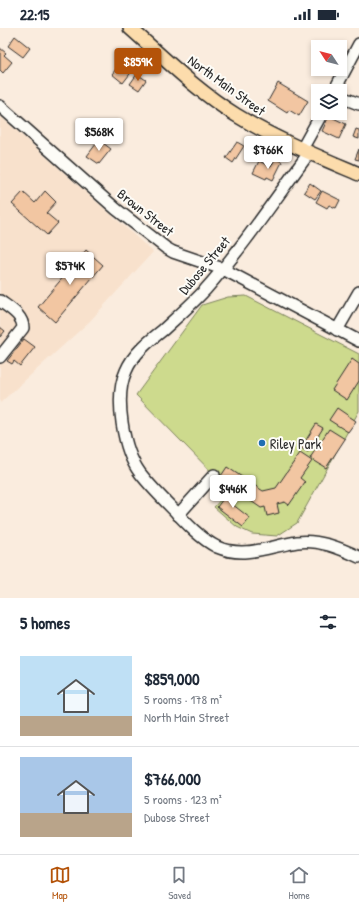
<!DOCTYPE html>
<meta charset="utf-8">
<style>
body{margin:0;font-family:"Patrick Hand",sans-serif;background:#f6f6f7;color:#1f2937;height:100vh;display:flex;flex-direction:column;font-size:15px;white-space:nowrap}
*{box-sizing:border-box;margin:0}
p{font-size:13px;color:#747a83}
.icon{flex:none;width:22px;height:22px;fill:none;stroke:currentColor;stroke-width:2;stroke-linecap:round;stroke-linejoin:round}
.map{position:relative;height:570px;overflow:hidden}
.sheet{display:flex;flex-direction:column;background:#fff;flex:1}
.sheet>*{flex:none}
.needle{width:26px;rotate:306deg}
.fabs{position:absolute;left:311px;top:12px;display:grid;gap:8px}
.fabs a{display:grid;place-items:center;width:36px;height:36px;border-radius:0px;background:#fff;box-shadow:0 2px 6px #0003;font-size:20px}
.price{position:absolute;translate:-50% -34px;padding:0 9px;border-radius:4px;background:#fff;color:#222;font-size:13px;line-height:26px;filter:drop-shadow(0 1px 2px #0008)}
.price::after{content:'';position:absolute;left:50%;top:24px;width:12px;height:9px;margin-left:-6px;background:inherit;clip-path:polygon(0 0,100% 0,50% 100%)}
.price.selected{background:#b45309;color:#fff}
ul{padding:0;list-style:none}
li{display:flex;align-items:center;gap:12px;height:100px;padding:0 20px}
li+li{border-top:1px solid #e0e1e3}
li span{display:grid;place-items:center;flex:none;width:112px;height:80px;border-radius:0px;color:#555}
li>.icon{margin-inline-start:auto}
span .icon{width:48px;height:48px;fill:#fffc;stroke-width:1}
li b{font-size:17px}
h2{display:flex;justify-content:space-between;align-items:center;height:48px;padding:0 20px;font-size:17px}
.status{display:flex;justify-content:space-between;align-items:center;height:28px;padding:0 20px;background:#fff;direction:ltr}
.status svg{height:11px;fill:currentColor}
.tabs{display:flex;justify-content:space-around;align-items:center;height:56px;border-top:1px solid #e0e1e3;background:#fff;font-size:11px;color:#747a83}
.tabs a{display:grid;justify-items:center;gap:2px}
.tabs .selected{color:#b45309}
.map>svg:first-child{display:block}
</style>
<div class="status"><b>22:15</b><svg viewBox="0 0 49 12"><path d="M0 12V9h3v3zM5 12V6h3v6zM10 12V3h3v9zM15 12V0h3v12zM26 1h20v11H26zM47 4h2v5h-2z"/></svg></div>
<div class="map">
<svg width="359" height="570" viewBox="0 0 359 570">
<rect width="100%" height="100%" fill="#faecde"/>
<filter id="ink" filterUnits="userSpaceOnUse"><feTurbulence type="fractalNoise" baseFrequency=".025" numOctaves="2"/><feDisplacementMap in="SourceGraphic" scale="8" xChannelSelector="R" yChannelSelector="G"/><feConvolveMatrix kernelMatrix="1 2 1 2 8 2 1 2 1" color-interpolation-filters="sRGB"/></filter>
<g filter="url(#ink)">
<path fill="#f8e1cc" d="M0 88 153 224 90 293 0 375Z"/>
<path fill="#cdda8d" stroke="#7c825c" d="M246 268 359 326V383L297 495 277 508 252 506 237 499 214 479 229 462 136 367 202 277 228 269Z"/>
<g fill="#f2c6a2" stroke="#2b2b2b">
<path d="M15 8 30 20 23 29 8 18Z"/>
<path d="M0 20 6 25 4 27 12 34 3 45 0 42Z"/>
<path d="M125 30 136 38 123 55 112 46Z"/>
<path d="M137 46 146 52 139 62 130 56Z"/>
<path d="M278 55 308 73 299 88 289 82 287 85 268 73Z"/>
<path d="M329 88 346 96 339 111 322 103Z"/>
<path d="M356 101 359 102V111L353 109Z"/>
<path d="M99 112 111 121 99 136 87 128Z"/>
<path d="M237 114 244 118 233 135 226 130Z"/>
<path d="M359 121V132L355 131Z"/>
<path d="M275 130 282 134 273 152 267 149 266 151 253 145 259 133 271 139Z"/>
<path d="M310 155 321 163 315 171 304 164Z"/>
<path d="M45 163 56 174 46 185 58 195 47 207 12 176 23 164 35 175Z"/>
<path d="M322 163 340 172 336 180 329 177 327 180 316 174Z"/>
<path d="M86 222 103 237 55 294 38 279Z"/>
<path d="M0 299 5 303 0 309Z"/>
<path d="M24 311 35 319 20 338 14 333 12 336 7 333Z"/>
<path d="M352 331 359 336V353L347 372 332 362Z"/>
<path d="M337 380 356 393 348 404 329 392Z"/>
<path d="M316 396 323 400 308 424 301 420Z"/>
<path d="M329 401 345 411 326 440 310 430Z"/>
<path d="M300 425 312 433 300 450 305 454 289 477 285 474 277 476 279 485 267 488 265 479 261 480 219 451 227 439 263 463 276 460Z"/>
<path d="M229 463 238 469 232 476 250 490 243 499 217 479Z"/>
</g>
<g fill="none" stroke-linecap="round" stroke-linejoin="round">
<defs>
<g id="minor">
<path d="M334 63 359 16"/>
<path d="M341 69 359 76"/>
<path d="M0 78 116 181 166 220 173 224 223 241 359 313"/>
<path d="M302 121 322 85"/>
<path d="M309 125C275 171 243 219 205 262 192 276 177 289 163 302 149 313 133 326 126 343 114 369 123 422 140 445 150 458 162 470 173 481 186 495 201 511 217 519 245 531 270 518 297 514 318 511 340 520 359 529"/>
<path d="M0 273C9 280 23 287 23 300L0 329"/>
<path d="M337 302 359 264"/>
<path d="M178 487 214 447"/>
</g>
<path id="major" d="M130 0C164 30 197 63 236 87 275 111 317 128 359 146"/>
</defs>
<use href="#minor" stroke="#2b2b2b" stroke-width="14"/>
<use href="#major" stroke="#2b2b2b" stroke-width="16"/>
<use href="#minor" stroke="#fdfcf7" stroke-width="11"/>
<use href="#major" stroke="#fcdcac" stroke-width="13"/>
</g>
</g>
<circle fill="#1f6fb2" stroke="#fdfcf7" stroke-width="1.5" cx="262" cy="415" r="4"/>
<g text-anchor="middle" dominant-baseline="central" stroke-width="4" stroke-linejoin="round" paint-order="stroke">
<g font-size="14" fill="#2b2b2b" stroke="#fdfcf7">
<text transform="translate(227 57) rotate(36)">North Main Street</text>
<text transform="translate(146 184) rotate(38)">Brown Street</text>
<text transform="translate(204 237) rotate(-50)">Dubose Street</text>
</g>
<g font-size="14" fill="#2b2b2b" stroke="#fdfcf7" text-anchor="start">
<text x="270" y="415">Riley Park</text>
</g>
</g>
</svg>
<div class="fabs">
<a><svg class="needle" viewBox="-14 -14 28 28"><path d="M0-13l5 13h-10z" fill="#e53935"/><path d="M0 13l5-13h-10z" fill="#747a83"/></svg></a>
<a><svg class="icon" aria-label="layers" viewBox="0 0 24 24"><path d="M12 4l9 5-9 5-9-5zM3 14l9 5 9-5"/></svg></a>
</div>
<b class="price selected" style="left:138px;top:54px">$859K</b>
<b class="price" style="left:99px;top:124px">$568K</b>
<b class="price" style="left:268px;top:142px">$766K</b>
<b class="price" style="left:70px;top:258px">$574K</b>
<b class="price" style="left:233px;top:481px">$446K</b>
</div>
<section class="sheet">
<h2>5 homes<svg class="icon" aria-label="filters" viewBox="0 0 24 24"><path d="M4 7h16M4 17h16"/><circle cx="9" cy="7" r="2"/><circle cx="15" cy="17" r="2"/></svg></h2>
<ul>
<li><span style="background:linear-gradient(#bfe0f5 75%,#b9a48a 0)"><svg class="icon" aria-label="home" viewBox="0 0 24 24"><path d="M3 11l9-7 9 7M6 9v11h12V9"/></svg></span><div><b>$859,000</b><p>5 rooms · 178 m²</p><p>North Main Street</p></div></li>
<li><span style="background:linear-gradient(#a9c7e8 70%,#b9a48a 0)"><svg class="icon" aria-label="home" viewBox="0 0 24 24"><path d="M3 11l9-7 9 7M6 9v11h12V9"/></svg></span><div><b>$766,000</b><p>5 rooms · 123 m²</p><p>Dubose Street</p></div></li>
</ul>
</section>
<nav class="tabs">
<a class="selected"><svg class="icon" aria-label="map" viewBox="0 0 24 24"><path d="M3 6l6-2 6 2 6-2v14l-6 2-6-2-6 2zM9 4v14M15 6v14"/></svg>Map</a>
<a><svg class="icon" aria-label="saved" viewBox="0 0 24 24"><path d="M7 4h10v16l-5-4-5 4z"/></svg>Saved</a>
<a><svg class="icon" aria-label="home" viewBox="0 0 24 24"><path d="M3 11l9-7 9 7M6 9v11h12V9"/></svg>Home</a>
</nav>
